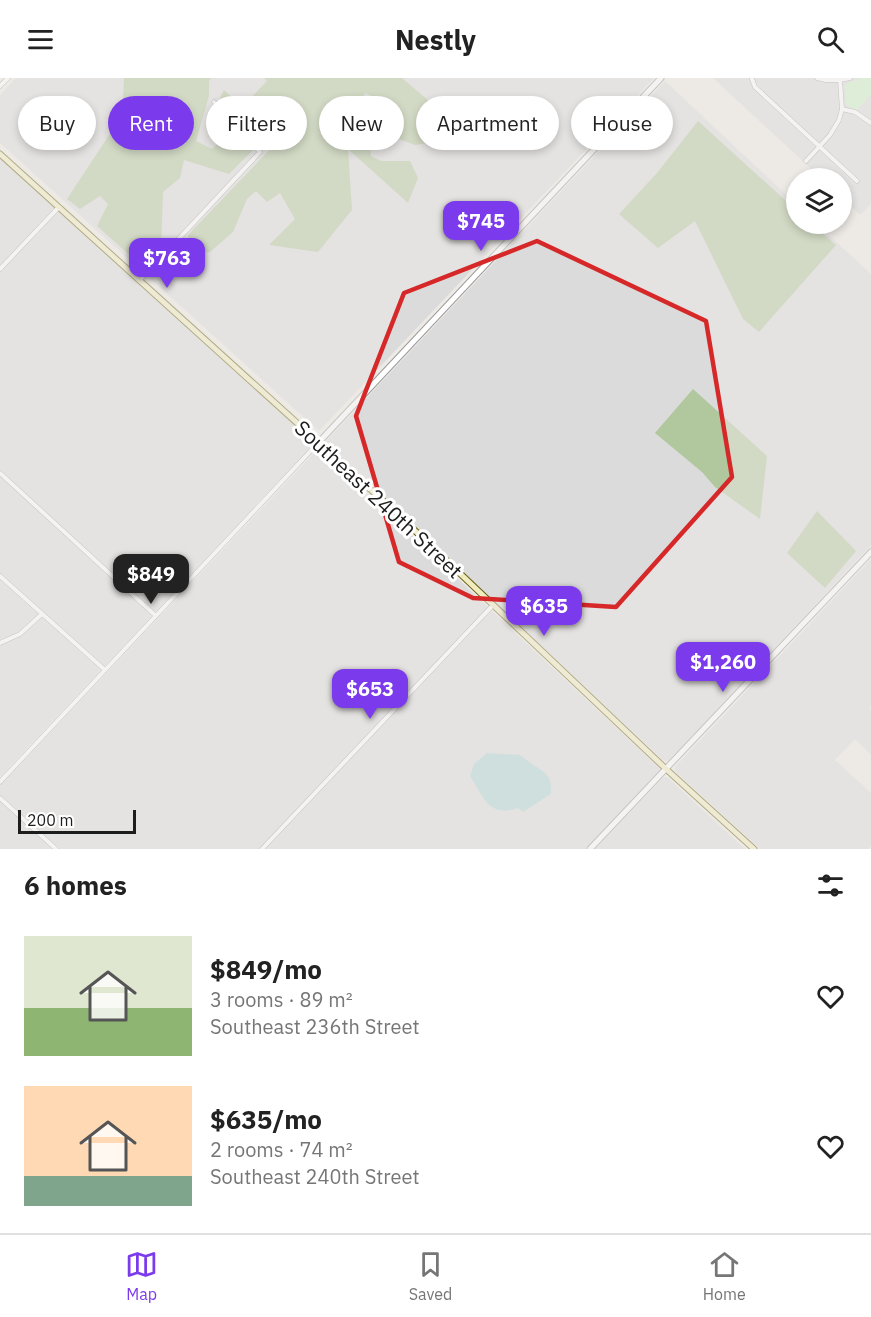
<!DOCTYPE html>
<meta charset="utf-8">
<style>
body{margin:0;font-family:"IBM Plex Sans",sans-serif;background:#f6f6f6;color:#222;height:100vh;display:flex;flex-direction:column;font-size:22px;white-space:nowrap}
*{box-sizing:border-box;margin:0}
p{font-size:20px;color:#767676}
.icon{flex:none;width:33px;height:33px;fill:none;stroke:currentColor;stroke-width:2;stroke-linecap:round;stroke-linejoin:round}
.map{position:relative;height:771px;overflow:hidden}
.panel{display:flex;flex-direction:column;background:#fff;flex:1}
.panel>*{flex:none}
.top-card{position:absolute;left:18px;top:18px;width:836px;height:54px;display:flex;gap:12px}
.fabs{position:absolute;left:786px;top:90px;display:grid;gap:12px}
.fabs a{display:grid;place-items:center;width:66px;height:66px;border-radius:50%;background:#fff;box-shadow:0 3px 9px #0003;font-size:30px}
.scale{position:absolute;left:18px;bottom:15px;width:118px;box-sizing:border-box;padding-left:6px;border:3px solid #1d1d1d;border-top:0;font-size:16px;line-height:21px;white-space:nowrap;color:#1d1d1d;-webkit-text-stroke:4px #fff;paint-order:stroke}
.price{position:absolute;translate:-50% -51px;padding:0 14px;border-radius:12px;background:#7c3aed;color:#fff;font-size:20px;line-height:39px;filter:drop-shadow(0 2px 3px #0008)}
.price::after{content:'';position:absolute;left:50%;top:36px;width:18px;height:14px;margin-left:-9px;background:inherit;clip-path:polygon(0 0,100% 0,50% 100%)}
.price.on{background:#222;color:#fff}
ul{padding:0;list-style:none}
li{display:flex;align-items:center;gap:18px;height:150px;padding:0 24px}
li span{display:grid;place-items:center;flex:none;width:168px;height:120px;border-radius:0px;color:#555}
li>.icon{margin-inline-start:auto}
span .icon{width:72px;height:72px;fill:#fffc;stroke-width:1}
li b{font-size:26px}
h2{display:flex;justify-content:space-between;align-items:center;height:72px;padding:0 24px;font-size:26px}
.tag{padding:0 21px;border-radius:27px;background:#fff;box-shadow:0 3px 9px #0003;font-size:21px;line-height:54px}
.tag.on{background:#7c3aed;color:#fff}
header{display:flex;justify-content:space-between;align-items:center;height:78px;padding:0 24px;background:#fff;font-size:27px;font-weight:700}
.menu{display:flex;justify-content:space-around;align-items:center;height:84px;border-top:2px solid #e0e0e0;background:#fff;font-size:16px;color:#767676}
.menu a{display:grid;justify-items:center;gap:3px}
.menu .on{color:#7c3aed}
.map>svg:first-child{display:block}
</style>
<header><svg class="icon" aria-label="menu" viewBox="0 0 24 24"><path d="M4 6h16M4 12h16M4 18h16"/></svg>Nestly<svg class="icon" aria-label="search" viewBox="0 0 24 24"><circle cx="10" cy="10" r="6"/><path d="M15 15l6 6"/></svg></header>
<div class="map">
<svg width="871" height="771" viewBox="0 0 871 771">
<rect width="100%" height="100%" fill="#ede9e5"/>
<g fill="#dbdbdb">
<path d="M16 0H264L307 38 342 0H654L319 353 0 65V17Z"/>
<path d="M713 0H871V126L860 137 842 120V100H821Z"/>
<path d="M665 3 796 126V146H817L871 196V467L668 684 663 682 326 367V363Z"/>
<path d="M0 79 313 364V367L0 699Z"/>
<path d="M321 372 660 691V695L587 771H0V708L316 373Z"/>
<path d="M871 481V627L869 630 871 632V677L855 661 835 682 871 715V768L868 771H760L675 693V689Z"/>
<path d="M664 699H667L745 771H595Z"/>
</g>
<g fill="#b1c79e">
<path d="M124 0H211L209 3V18L196 63 212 71 235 49 254 71 229 96 184 82 180 100 163 114 161 172 144 190 97 148 108 126 100 118 80 131 67 121 119 42 123 20Z"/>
<path d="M264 0H402L449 40 433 64 415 67 396 60 392 31 366 15 333 45 356 49 370 64 371 78 381 83H410L418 100 408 125 348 71 352 132 318 174 269 167 295 141 280 115 267 124 256 113 247 121 233 154 210 174 189 173 188 157 278 63 284 47 270 25 252 37 263 55 260 66 220 20 224 12 242 29 267 3Z"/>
<path d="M698 43 796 132V146H812L836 167 759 254 743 241 695 143 658 170 619 136 657 95Z"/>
<path d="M693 311 767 378 760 441 715 409 702 394 655 355Z"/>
<path d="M817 433 856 473 825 510 787 475Z"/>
</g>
<path fill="#caf2c7" d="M861 0H871V17L857 32 846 27 845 9 846 6Z"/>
<path fill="#aad3d6" d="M487 675 520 677C523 679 525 681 528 683 542 694 553 694 551 716L523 734 518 730C488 740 484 719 470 698L474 686Z"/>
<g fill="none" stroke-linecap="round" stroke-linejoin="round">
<defs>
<g id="minor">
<path d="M817 0 826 2H840"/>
<path d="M752 1 755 9 857 103"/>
<path d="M0 8 8 0"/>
<path d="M842 31 855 34 871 45"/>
<path d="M806 83 830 57 839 42 842 31 840 2 850 0"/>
<path d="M0 191 59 129"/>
<path d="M140 202 260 74 214 24"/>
<path d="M0 395 156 538"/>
<path d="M0 498 105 592"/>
<path d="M0 565 20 556 42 536"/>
<path d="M0 704 319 364"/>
<path d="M0 720 56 771"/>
<path d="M262 771 493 527"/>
</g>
<g id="tertiary">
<path d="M319 364 661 0"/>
<path d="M590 771 871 474"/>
</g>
<path id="secondary" d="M0 76 391 430 666 691 754 771"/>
</defs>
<use href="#minor" stroke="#9a9a9a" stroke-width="5"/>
<use href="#tertiary" stroke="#9a9a9a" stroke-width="7"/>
<use href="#secondary" stroke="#676212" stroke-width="7"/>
<use href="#minor" stroke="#fff" stroke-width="4"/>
<use href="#tertiary" stroke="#fff" stroke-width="5"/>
<use href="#secondary" stroke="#f1ecbf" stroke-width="5"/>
</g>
<path d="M0 0H871V771H0ZM537 163 706 243 732 399 616 529 473 520 399 484 356 338 404 215Z" fill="#ede9e5" fill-opacity=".55" fill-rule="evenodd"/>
<path fill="none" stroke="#d62828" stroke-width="4.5" stroke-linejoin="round" d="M537 163 706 243 732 399 616 529 473 520 399 484 356 338 404 215Z"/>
<g text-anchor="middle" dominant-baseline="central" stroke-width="6" stroke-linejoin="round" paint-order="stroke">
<g font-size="21" fill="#1d1d1d" stroke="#fff">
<text transform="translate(379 421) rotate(43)">Southeast 240th Street</text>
</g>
</g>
</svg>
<div class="fabs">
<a><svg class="icon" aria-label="layers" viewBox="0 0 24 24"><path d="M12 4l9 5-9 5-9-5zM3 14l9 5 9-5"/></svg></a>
</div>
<div class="scale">200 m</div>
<b class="price" style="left:481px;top:174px">$745</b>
<b class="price" style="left:167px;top:211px">$763</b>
<b class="price on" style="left:151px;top:527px">$849</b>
<b class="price" style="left:544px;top:559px">$635</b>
<b class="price" style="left:723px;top:615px">$1,260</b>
<b class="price" style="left:370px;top:642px">$653</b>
<div class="top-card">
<a class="tag">Buy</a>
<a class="tag on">Rent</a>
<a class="tag">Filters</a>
<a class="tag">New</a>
<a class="tag">Apartment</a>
<a class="tag">House</a>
</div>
</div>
<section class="panel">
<h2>6 homes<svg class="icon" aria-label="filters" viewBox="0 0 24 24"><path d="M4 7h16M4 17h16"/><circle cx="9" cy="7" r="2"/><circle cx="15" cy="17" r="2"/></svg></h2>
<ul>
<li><span style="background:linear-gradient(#dfe7d0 60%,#8fb573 0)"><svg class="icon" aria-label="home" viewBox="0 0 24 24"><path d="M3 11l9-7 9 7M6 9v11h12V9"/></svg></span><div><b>$849/mo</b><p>3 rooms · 89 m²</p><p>Southeast 236th Street</p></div><svg class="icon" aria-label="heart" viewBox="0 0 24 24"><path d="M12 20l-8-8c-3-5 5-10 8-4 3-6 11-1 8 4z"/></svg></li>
<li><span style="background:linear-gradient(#ffd9b3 75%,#7fa58c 0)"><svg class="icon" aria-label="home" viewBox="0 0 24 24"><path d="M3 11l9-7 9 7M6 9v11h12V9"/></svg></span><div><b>$635/mo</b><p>2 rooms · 74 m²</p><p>Southeast 240th Street</p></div><svg class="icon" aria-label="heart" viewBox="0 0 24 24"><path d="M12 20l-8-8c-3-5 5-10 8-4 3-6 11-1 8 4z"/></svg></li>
</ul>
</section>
<nav class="menu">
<a class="on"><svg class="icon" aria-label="map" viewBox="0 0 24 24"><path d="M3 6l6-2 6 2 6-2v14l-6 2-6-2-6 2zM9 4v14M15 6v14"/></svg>Map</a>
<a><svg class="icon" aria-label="saved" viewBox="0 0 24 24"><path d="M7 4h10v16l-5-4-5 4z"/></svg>Saved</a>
<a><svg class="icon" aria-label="home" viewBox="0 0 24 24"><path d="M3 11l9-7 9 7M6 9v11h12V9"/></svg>Home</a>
</nav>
